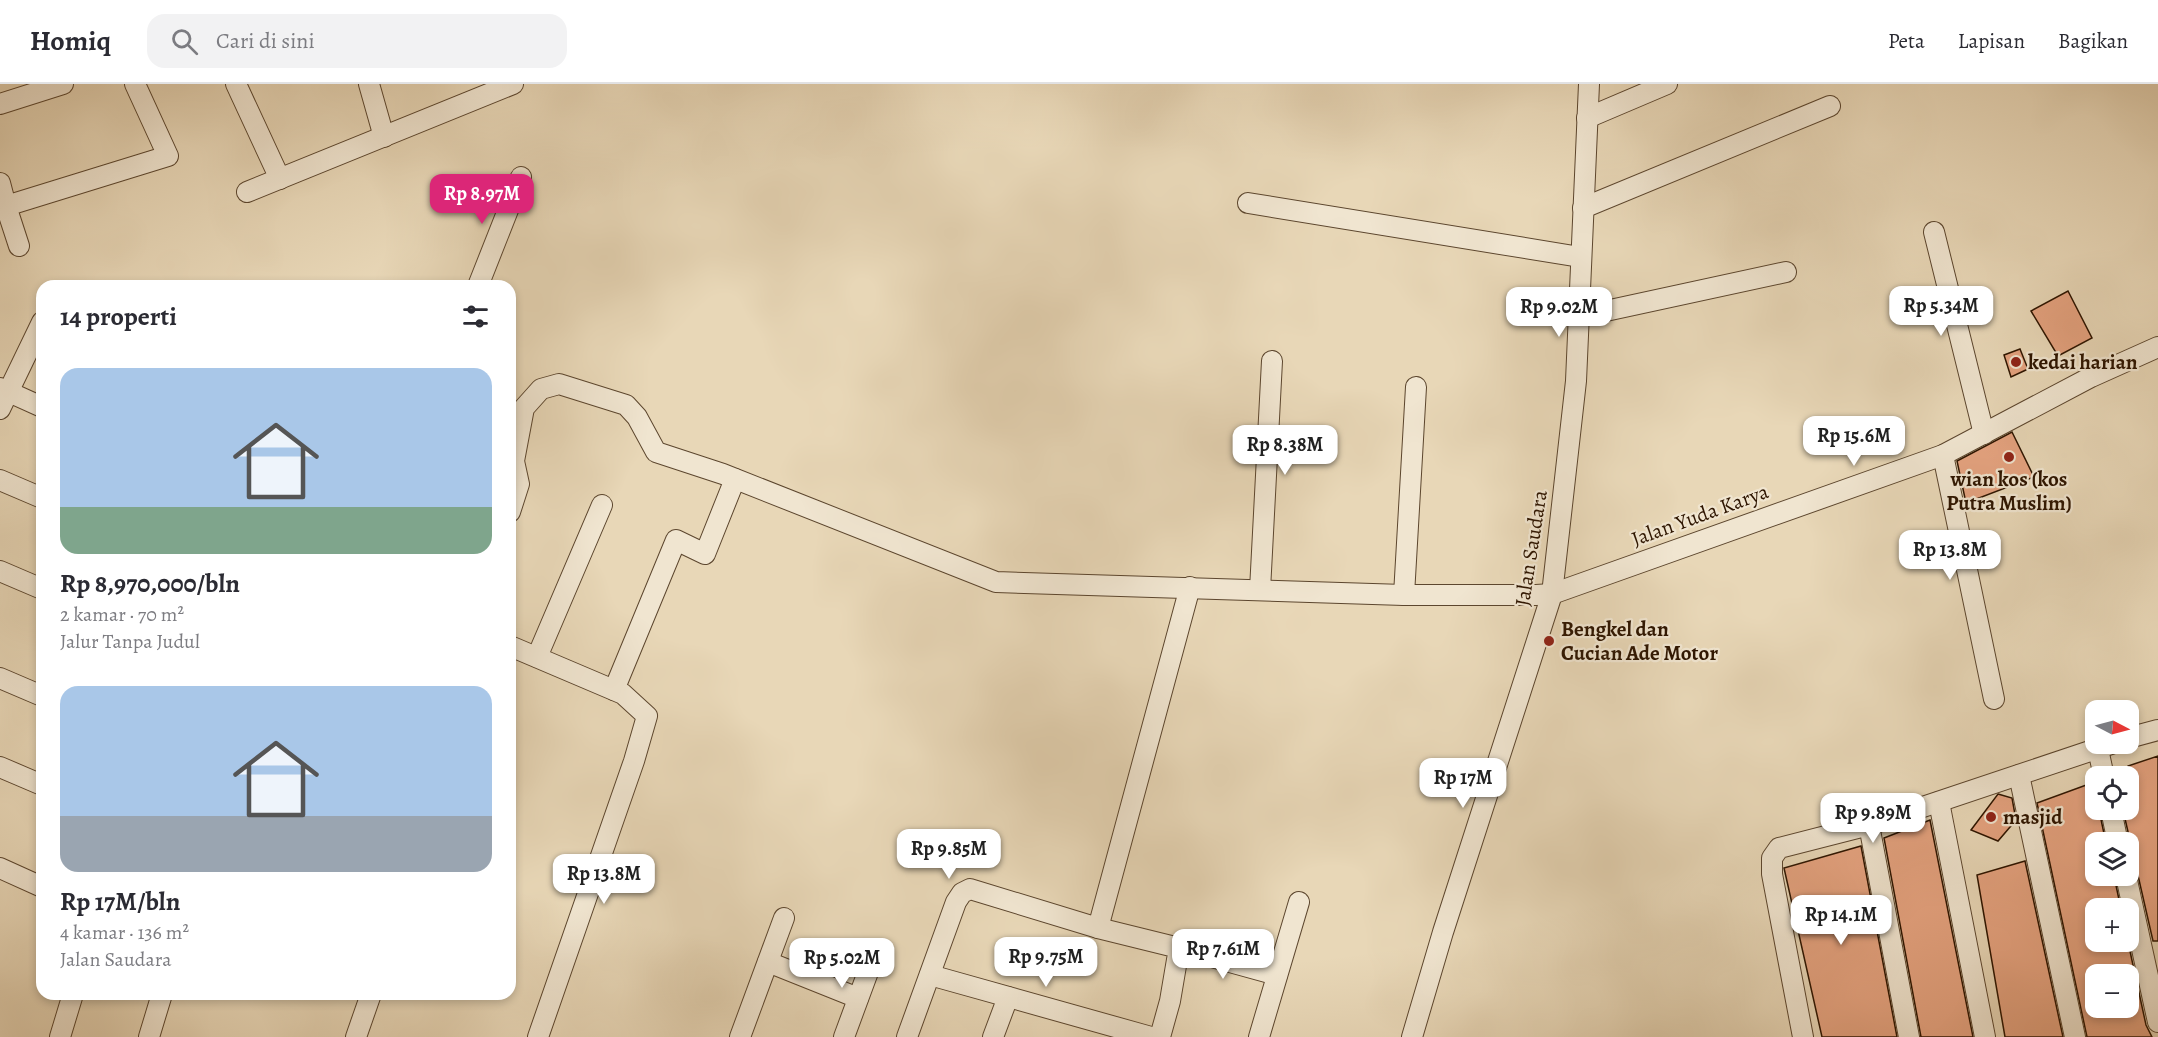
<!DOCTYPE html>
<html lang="id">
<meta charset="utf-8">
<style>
body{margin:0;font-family:Alegreya,serif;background:#f2f2f3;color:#2b2b33;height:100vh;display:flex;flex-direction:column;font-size:22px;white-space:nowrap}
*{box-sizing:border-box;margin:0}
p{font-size:20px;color:#7c7c81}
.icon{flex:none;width:33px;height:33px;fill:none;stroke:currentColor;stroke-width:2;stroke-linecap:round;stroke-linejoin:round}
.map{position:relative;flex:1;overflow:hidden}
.details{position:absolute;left:36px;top:196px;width:480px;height:720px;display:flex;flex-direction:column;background:#fff;border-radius:18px;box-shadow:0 3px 9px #0003}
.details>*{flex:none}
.needle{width:39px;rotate:96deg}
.buttons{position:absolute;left:2085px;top:616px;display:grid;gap:12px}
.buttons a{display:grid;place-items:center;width:54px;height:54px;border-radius:12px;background:#fff;box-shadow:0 3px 9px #0003;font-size:30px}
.price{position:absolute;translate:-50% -51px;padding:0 14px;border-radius:12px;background:#fff;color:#222;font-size:20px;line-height:39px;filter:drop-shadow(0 2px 3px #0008)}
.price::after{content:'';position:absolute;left:50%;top:36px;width:18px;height:14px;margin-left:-9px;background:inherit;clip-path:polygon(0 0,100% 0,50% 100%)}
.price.on{background:#db2777;color:#fff}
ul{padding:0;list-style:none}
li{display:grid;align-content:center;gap:12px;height:318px;padding:0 24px}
li span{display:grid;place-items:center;height:186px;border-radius:18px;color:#555}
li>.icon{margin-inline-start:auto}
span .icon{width:108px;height:108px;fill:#fffc;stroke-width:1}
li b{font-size:26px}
h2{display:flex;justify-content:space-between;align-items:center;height:72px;padding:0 24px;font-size:26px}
header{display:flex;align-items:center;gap:36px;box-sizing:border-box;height:84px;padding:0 30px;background:#fff;border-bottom:2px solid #e1e1e2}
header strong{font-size:28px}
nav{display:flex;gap:33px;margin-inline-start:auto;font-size:21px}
.search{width:420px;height:54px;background:#f2f2f3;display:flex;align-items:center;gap:15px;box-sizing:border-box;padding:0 21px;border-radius:18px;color:#7c7c81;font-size:22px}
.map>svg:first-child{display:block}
</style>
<header>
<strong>Homiq</strong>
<div class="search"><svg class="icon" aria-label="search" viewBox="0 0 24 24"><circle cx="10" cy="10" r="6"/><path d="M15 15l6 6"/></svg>Cari di sini</div>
<nav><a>Peta</a><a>Lapisan</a><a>Bagikan</a></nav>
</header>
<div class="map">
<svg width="2158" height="953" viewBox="0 0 2158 953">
<rect width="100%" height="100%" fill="#e8d7b7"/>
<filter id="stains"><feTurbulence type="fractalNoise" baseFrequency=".00333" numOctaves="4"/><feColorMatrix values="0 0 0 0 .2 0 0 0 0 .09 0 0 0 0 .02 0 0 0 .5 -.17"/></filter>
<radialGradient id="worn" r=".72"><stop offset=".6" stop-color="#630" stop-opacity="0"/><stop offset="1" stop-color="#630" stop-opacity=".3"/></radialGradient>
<g fill="#e5a380" stroke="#2e1500" stroke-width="1.5" fill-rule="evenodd">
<path d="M2068 207 2092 254 2058 272 2031 227Z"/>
<path d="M2020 265 2028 285 2011 293 2004 271Z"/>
<path d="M2012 348 2034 393 1966 419 1957 377Z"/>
<path d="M2158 672V857H2153L2123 726H2128V682Z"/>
<path d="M2089 700 2095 726H2099L2106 759H2096V792H2114L2121 825H2096V858H2128L2146 941 2152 953H2087L2037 719ZM2096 891H2128V924H2096Z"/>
<path d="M1998 710 2012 714 2016 736 1998 757 1971 746Z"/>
<path d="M1930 736 1973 953H1921L1884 754Z"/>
<path d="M1861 762 1897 953H1822L1784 784Z"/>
<path d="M2025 777 2063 953H2005L1977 791Z"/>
</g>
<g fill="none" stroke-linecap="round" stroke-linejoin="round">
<defs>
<g id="street">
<path d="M236 0 280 95"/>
<path d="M369 0 384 53"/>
<path d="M0 20 63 0"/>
<path d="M1587 34 1667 0"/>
<path d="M0 99 6 122 168 72 135 0"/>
<path d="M247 108 513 0"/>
<path d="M1248 119 1580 173"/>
<path d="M6 122 19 162"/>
<path d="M1583 124 1830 22"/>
<path d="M1934 148 1984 350"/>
<path d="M478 202 521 93"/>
<path d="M1578 233 1786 188"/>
<path d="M0 304 42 323"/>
<path d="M0 325 42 238"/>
<path d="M1943 371 1994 615"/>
<path d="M0 396 42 414"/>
<path d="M510 428 519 400 514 377 524 324 541 305 559 300 626 321 637 333 656 368 723 390 996 498 1404 511H1536L1552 510 1943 371 2091 293 2158 263"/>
<path d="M0 487 42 505"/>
<path d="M1260 506 1272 277"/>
<path d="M1404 511 1416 303"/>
<path d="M510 562 623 610 647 632 634 677 538 953"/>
<path d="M537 573 602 421"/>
<path d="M0 594 42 612"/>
<path d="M614 606 676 456 705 470 735 395"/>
<path d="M2128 654 2158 646"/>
<path d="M2098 665 2104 693"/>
<path d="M0 683 42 701"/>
<path d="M2019 691 2075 953"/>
<path d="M1939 718 1985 953"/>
<path d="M2111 726 2118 759"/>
<path d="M1869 741 1909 953"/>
<path d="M0 784 42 803"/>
<path d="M2126 792 2158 938"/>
<path d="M1098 844 1190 503"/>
<path d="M1179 864 1277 891"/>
<path d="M768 878 858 914"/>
<path d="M930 891 1151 953"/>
<path d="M60 953 73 910"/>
<path d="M149 953 162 910"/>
<path d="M356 953 371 910"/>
<path d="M740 953 784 834"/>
<path d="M844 953 875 869"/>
<path d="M907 953 956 818 962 809 970 805 1098 844 1179 864 1170 917 1160 953"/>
<path d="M993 953 1008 913"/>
<path d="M1259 953 1299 818"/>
<path d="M1412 953 1443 848 1552 510 1576 297 1589 0"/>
<path d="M1803 953 1772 790V774L1779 764 1869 741 2111 660"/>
</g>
</defs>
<use href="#street" stroke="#5c462e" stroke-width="22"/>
<use href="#street" stroke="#f0e5d0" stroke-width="20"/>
</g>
<g fill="#8f2418" stroke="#f0e5d0" stroke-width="2">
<circle cx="2016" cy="278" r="6"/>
<circle cx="2009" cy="373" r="6"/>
<circle cx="1549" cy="557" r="6"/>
<circle cx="1991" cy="733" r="6"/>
</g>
<g text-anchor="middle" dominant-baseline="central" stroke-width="4.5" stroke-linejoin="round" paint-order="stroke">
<g font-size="21" font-weight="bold" fill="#2e1500" stroke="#f0e5d0" text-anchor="start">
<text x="2028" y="278">kedai harian</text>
<text x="2009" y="395" text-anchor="middle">wian kos (kos<tspan x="2009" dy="24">Putra Muslim)</tspan></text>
<text x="1561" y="545">Bengkel dan<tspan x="1561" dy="24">Cucian Ade Motor</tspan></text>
<text x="2003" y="733">masjid</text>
</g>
<g font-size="21" fill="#2e1500" stroke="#f0e5d0">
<text transform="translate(1700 431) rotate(-20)">Jalan Yuda Karya</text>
<text transform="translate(1531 464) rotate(-81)">Jalan Saudara</text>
</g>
</g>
<rect width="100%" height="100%" filter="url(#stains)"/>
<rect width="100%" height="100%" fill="url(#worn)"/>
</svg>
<div class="buttons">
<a><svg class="needle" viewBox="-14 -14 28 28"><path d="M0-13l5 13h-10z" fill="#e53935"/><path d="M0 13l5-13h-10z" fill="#7c7c81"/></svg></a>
<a><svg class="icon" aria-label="locate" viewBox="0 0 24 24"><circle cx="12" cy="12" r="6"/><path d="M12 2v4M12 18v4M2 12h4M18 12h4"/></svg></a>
<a><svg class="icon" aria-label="layers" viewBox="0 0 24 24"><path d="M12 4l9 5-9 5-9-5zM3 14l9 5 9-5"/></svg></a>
<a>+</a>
<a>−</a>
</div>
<b class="price on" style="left:482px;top:141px">Rp 8.97M</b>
<b class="price" style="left:1941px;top:253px">Rp 5.34M</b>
<b class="price" style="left:1559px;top:254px">Rp 9.02M</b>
<b class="price" style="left:1854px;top:383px">Rp 15.6M</b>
<b class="price" style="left:1285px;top:392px">Rp 8.38M</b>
<b class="price" style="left:1950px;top:497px">Rp 13.8M</b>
<b class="price" style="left:1463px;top:725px">Rp 17M</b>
<b class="price" style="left:1873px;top:760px">Rp 9.89M</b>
<b class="price" style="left:949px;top:796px">Rp 9.85M</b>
<b class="price" style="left:604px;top:821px">Rp 13.8M</b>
<b class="price" style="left:1841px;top:862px">Rp 14.1M</b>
<b class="price" style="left:1223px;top:896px">Rp 7.61M</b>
<b class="price" style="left:1046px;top:904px">Rp 9.75M</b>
<b class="price" style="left:842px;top:905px">Rp 5.02M</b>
<section class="details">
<h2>14 properti<svg class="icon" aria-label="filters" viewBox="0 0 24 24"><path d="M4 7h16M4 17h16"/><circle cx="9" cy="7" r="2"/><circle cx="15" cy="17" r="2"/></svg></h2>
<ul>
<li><span style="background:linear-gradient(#a9c7e8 75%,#7fa58c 0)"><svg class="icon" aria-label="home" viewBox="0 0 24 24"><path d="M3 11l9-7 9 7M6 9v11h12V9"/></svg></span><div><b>Rp 8,970,000/bln</b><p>2 kamar · 70 m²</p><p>Jalur Tanpa Judul</p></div></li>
<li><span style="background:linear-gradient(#a9c7e8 70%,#9aa5b1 0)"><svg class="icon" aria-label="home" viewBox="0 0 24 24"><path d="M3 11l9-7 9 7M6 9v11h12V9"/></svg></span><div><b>Rp 17M/bln</b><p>4 kamar · 136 m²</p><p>Jalan Saudara</p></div></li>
</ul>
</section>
</div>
